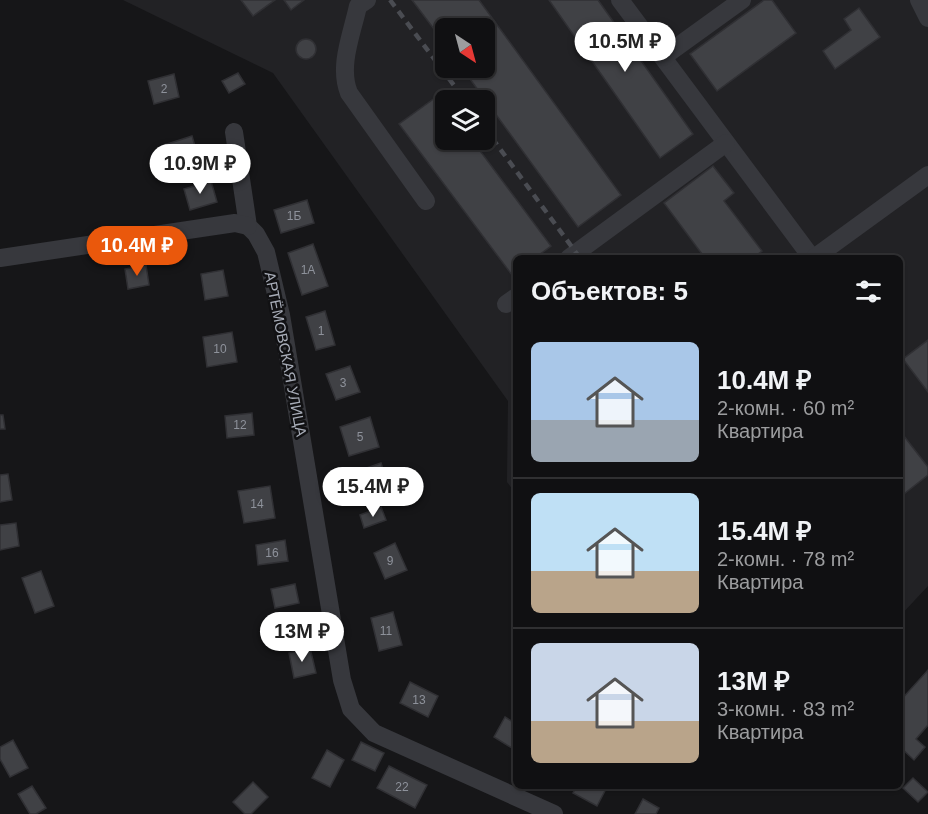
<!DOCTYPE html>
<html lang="ru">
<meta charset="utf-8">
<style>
body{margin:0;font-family:Helvetica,sans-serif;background:#1e1e20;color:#f1f3f6;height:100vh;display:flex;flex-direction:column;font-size:22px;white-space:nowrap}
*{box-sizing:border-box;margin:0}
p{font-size:20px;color:#9c9d9f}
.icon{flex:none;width:33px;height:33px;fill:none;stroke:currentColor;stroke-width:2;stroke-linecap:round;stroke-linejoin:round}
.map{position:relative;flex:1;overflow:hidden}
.drawer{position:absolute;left:513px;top:255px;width:390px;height:534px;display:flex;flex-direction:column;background:#101012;border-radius:9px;box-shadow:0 2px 4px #0004,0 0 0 2px #303032}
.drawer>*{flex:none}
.needle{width:39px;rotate:144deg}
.controls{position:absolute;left:435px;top:18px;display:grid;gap:12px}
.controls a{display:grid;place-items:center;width:60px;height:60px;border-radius:9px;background:#101012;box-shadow:0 2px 4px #0004,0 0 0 2px #303032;font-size:30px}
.price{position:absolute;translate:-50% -51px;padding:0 14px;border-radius:21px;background:#fff;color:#222;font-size:20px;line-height:39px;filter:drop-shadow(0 2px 3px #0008)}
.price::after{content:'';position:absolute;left:50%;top:36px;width:18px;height:14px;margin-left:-9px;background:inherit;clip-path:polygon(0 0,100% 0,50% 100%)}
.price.active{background:#ea580c;color:#fff}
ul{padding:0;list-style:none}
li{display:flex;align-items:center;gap:18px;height:150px;padding:0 18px}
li+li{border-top:2px solid #303032}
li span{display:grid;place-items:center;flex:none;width:168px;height:120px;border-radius:9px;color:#555}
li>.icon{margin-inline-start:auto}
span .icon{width:72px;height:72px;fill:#fffc;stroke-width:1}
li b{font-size:26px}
h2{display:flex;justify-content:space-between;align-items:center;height:72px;padding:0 18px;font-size:26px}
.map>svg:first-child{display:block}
</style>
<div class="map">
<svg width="928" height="814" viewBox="0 0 928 814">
<rect width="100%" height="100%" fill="#161618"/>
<path fill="#222225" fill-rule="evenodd" d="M123 0H928V586L900 616V258H516V494L507 482 508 401 273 73ZM446 28H484V68H446ZM446 100H484V140H446Z"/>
<g fill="#404145" stroke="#303034" stroke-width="1.5">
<path d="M241 0H275L253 16Z"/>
<path d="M284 0H304L291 10Z"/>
<path d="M412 0H479L621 195 578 227 462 68H484V28H446V45Z"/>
<path d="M549 0H598L693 134 660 158Z"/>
<path d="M764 0H772L796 33 717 91 690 54Z"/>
<path d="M859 8 880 37 835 69 823 51 851 30 844 19Z"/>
<circle cx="306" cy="49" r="10"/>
<path d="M238 73 245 84 229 93 222 81Z"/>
<path d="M174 74 179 97 154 104 148 81Z"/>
<path d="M439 95 446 104V140H472L551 246 535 258H516V272L512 275 399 124Z"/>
<path d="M192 136 199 160 168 169 161 146Z"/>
<path d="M713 166 734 193 724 201 762 251 753 258H705L664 203Z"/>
<path d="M211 181 217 202 190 210 184 189Z"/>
<path d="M307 200 314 223 281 233 274 210Z"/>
<path d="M313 244 328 286 302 295 288 253Z"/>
<path d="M146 265 149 285 128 289 125 269Z"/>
<path d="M223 270 228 296 205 300 201 274Z"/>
<path d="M325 311 335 345 316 350 306 317Z"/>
<path d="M232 332 237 362 207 367 203 337Z"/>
<path d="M928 340V392L903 359Z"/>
<path d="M350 366 360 392 336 400 326 374Z"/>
<path d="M252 413 254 435 227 438 225 416Z"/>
<path d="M0 415H3L5 429H0Z"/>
<path d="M370 417 379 447 349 456 340 427Z"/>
<path d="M900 431 928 467V475L900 497Z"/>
<path d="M381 463 389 487 364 496 355 472Z"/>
<path d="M8 474 12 500 0 502V475Z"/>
<path d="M270 486 275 518 244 523 238 491Z"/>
<path d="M381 507 386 520 364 528 360 515Z"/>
<path d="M16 523 19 546 0 550V525Z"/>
<path d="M285 540 288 561 258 565 256 545Z"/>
<path d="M395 543 407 570 385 579 374 553Z"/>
<path d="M41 571 54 606 35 613 22 578Z"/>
<path d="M295 584 299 603 275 608 271 589Z"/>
<path d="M393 612 402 645 379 651 371 618Z"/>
<path d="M310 648 316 673 294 678 289 653Z"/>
<path d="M928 670V725L916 739 925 747 914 760 900 747V701Z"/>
<path d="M410 682 438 696 428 717 400 703Z"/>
<path d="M505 717 516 724V741L512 748 494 737Z"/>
<path d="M13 740 28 768 10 777 0 759V747Z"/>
<path d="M361 742 384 753 375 771 352 760Z"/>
<path d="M327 750 344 760 330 787 312 778Z"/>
<path d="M389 766 427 785 415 808 377 788Z"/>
<path d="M913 778 928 792 918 802 903 788Z"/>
<path d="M253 782 268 797 251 814H245L233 802Z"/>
<path d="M32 786 46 808 36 814H30L18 794Z"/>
<path d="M577 786H606L607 787 597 806 573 793Z"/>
<path d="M643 799 659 808 656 814H635Z"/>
</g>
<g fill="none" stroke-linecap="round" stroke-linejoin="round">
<g stroke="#37383d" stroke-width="18">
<path d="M367 0 358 6C352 34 338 66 349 93L426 201"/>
<path d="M620 0 812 258"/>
<path d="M919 0 928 18"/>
<path d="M663 57 742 0"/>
<path d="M234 132 248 226 256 234 266 252 281 315 342 680 351 709 374 733 554 814"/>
<path d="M0 258 235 223 248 226"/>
<path d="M569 258 726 143"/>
<path d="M814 258 928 175"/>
<path d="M506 304 516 297"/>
</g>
<g stroke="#4a4c52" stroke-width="4.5" stroke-dasharray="8 6" stroke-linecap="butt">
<path d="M390 0 465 100"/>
<path d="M484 127 580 258"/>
</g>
</g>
<g text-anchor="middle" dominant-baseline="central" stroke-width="5" stroke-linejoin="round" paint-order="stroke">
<g font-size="12" fill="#8e929b">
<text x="164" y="89">2</text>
<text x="294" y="216">1Б</text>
<text x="308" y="270">1А</text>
<text x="321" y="331">1</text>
<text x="220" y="349">10</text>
<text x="343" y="383">3</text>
<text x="240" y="425">12</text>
<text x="360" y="437">5</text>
<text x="257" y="504">14</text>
<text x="272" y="553">16</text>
<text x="390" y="561">9</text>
<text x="386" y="631">11</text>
<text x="419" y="700">13</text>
<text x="402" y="787">22</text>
</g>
<g font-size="15" fill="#a8adb8" stroke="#111113">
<text transform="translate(286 354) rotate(79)">АРТЁМОВСКАЯ УЛИЦА</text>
</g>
</g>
</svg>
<div class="controls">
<a><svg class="needle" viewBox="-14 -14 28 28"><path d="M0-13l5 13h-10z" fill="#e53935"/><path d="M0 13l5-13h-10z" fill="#9c9d9f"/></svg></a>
<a><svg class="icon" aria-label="layers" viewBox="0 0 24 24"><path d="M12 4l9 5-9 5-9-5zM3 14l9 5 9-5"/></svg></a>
</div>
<b class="price" style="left:625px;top:73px">10.5M ₽</b>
<b class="price" style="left:200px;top:195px">10.9M ₽</b>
<b class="price active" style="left:137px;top:277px">10.4M ₽</b>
<b class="price" style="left:373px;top:518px">15.4M ₽</b>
<b class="price" style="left:302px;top:663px">13M ₽</b>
<section class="drawer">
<h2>Объектов: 5<svg class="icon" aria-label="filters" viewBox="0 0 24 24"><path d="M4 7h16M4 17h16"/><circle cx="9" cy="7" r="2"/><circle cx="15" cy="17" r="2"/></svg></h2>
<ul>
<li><span style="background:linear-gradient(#a9c7e8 65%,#9aa5b1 0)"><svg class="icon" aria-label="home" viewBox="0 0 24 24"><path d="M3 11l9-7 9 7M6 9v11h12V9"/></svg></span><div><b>10.4M ₽</b><p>2-комн. · 60 m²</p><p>Квартира</p></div></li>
<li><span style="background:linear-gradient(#bfe0f5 65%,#b9a48a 0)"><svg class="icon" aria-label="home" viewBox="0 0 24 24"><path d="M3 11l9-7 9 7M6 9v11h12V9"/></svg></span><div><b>15.4M ₽</b><p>2-комн. · 78 m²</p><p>Квартира</p></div></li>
<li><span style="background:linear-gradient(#c9d6e8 65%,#b9a48a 0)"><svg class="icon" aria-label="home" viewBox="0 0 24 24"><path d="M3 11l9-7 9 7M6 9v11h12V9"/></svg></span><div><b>13M ₽</b><p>3-комн. · 83 m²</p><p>Квартира</p></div></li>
</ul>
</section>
</div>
